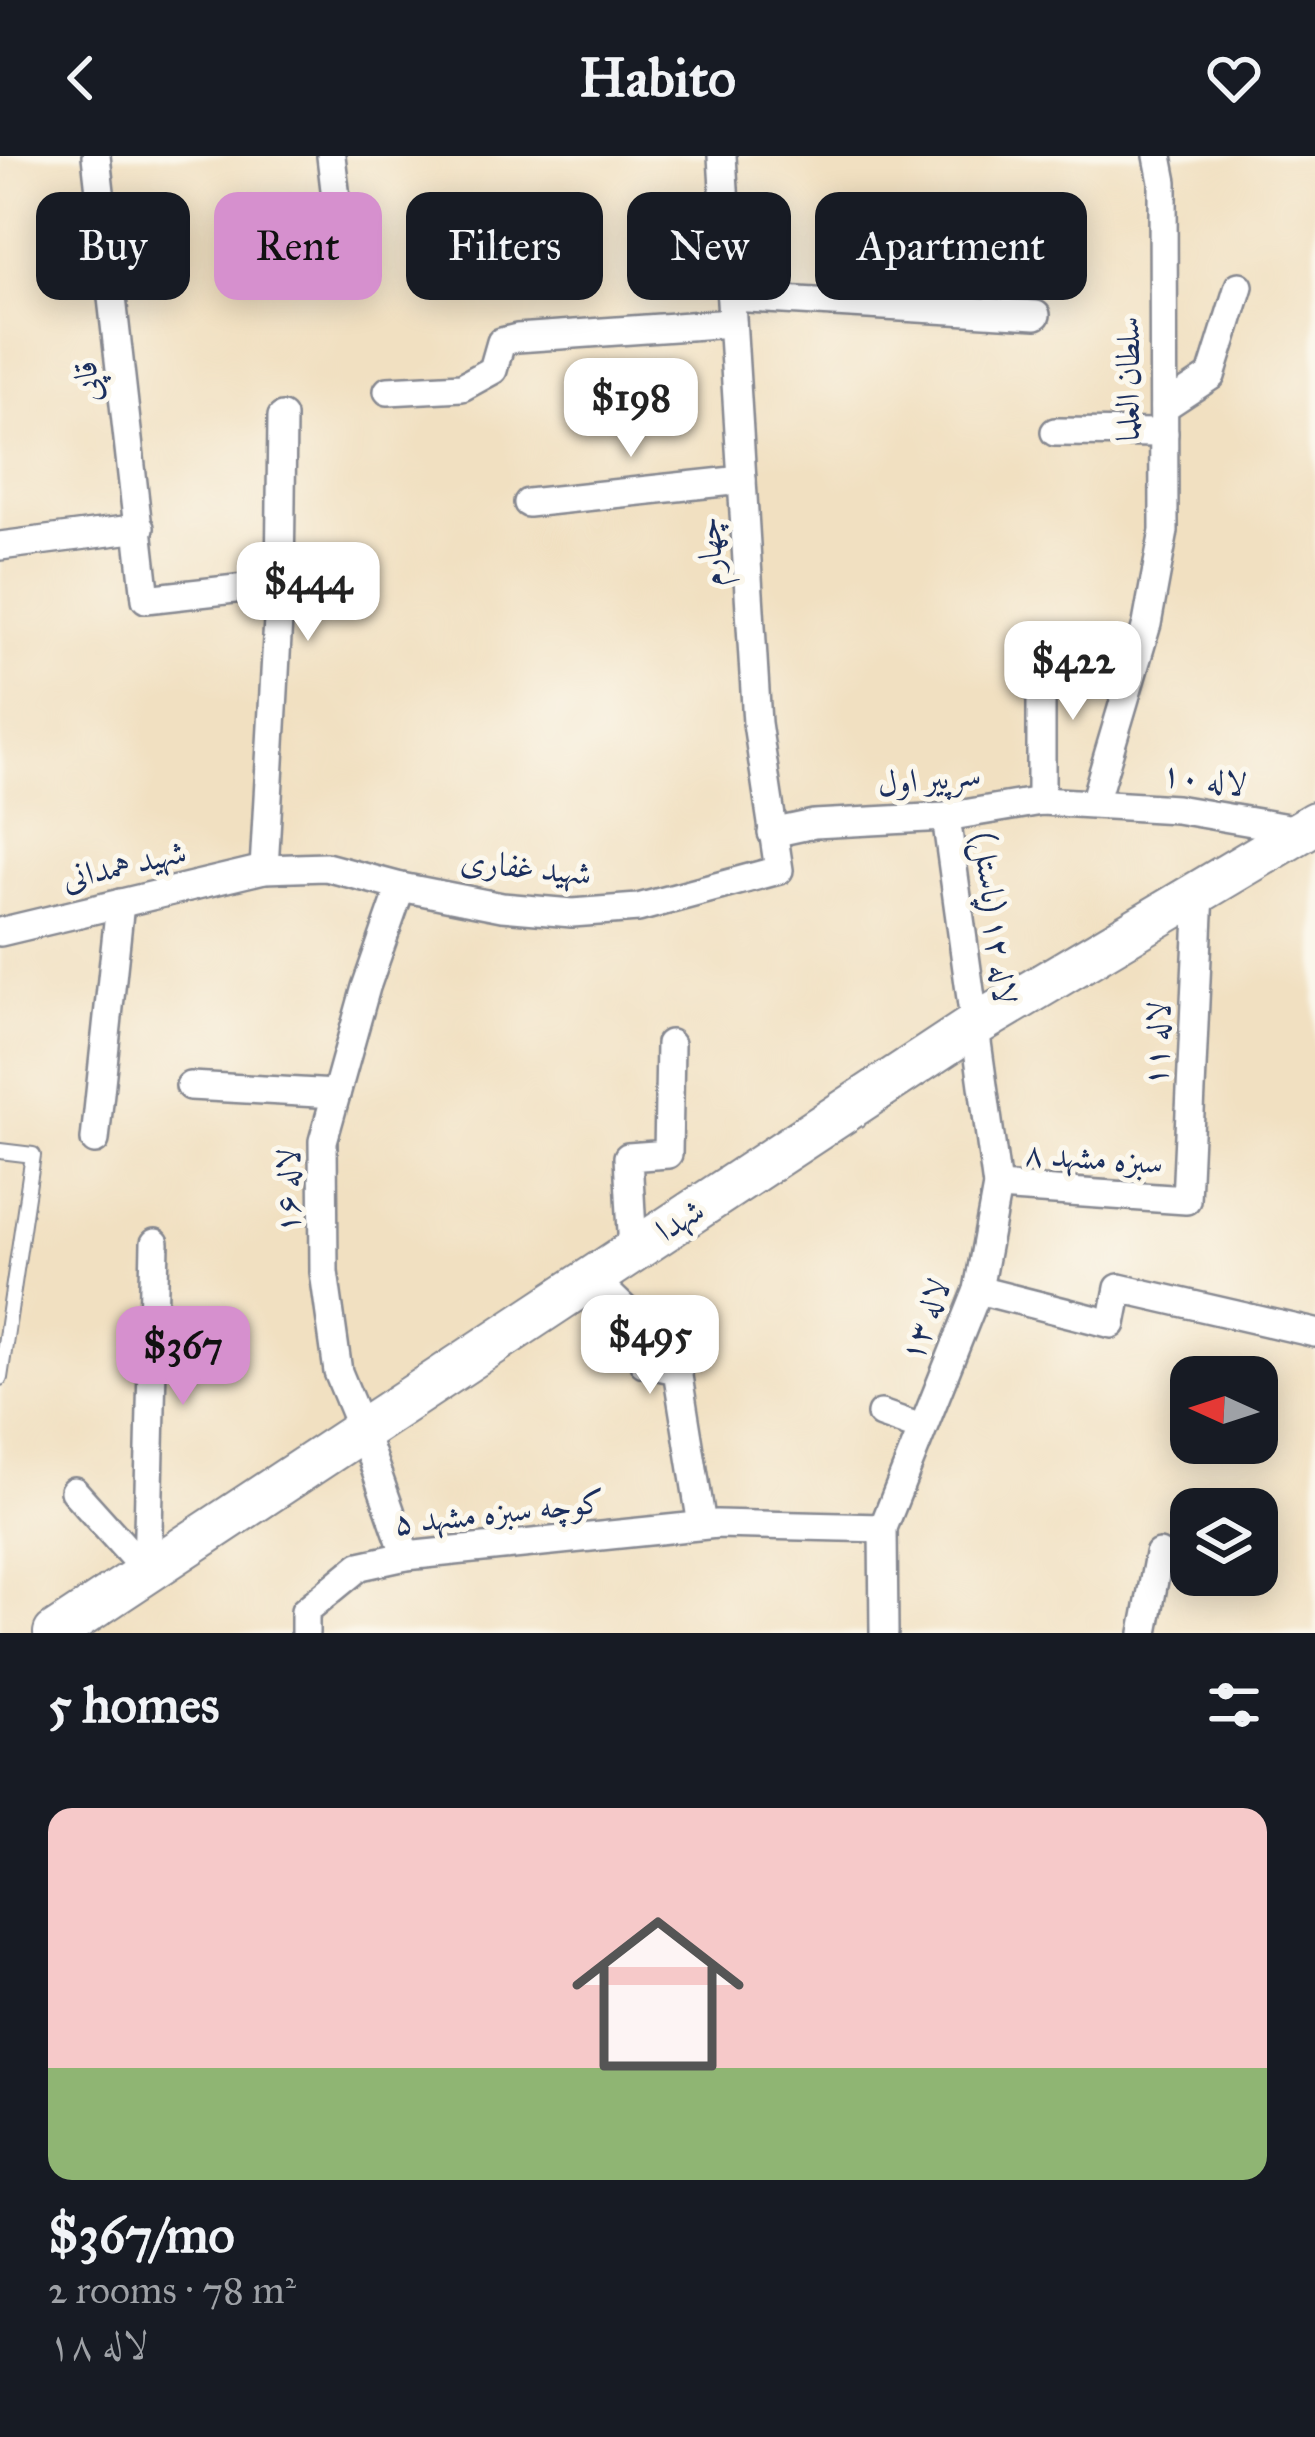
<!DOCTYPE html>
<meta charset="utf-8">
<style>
body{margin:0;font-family:"IM FELL Great Primer",Amiri,serif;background:#20242c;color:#f1f3f6;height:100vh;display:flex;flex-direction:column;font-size:45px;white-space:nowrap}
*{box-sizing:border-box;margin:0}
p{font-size:39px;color:#9ea1a6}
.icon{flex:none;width:66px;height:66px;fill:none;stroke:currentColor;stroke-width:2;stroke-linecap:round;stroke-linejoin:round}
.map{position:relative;height:1477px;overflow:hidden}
.details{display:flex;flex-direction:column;background:#171b24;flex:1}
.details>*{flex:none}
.guide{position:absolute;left:36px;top:36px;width:1245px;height:108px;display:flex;gap:24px}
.needle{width:78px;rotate:273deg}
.fabs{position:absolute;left:1170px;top:1200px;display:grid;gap:24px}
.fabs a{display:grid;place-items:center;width:108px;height:108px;border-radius:24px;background:#171b24;box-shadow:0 6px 30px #0003;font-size:60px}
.price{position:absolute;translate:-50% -102px;padding:0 27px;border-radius:24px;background:#fff;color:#222;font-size:39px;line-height:78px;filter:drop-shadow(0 3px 6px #0008)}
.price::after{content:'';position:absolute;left:50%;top:72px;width:36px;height:27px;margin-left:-18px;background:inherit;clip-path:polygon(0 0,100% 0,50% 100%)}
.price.selected{background:#d690ce;color:#111}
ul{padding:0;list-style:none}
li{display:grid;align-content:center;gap:24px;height:636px;padding:0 48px}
li span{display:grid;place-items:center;height:372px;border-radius:24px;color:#555}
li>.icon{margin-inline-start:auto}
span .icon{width:216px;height:216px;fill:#fffc;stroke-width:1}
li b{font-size:51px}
h2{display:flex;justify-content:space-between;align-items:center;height:144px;padding:0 48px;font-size:51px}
.chip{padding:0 42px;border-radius:24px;background:#171b24;box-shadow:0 6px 30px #0003;font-size:42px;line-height:108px}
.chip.selected{background:#d690ce;color:#111}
header{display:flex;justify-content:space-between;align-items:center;height:156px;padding:0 48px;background:#171b24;font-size:54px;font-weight:700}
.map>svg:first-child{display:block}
</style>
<header><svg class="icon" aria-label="back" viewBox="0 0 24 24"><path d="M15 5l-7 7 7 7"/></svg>Habito<svg class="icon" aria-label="heart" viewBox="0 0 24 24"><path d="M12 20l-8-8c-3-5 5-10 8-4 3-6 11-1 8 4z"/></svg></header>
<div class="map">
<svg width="1315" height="1477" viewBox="0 0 1315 1477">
<rect width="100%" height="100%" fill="#fbf7ec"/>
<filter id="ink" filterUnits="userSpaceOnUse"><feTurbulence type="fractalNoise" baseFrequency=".00833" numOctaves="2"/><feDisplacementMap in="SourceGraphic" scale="24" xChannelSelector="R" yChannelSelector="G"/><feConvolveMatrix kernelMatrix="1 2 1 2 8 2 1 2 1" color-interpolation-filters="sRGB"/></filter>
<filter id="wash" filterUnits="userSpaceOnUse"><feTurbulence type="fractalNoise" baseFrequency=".004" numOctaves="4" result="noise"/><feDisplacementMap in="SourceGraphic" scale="48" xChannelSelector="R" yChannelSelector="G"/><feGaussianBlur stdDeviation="2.7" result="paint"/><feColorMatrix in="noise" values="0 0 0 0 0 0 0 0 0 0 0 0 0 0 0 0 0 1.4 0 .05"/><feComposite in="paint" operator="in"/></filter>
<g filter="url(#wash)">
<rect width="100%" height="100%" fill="#f1e0c1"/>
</g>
<g filter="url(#ink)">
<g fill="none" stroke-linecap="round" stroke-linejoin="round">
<defs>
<path id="lane" d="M0 995 33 999 0 1222"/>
<g id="street">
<path d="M96 0 146 443 280 428"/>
<path d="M331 0 344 109"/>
<path d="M731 141 1036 159"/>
<path d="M388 235 462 231 493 214 501 186 517 182 732 167"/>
<path d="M1164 251 1211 220 1239 130"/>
<path d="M1055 276 1164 277"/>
<path d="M528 347 742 324"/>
<path d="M0 390 140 372"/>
<path d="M1041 645V489"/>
<path d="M1094 647 1147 468 1164 375 1163 26 1158 0"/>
<path d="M772 677 814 668 946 661 1041 645 1176 653 1305 675"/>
<path d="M264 713 280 428 282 261"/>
<path d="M401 731 366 831 323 985 324 1116 338 1216 362 1274 406 1400"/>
<path d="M0 776 264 713 326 711 401 731 502 751 572 757 638 752 779 714 757 567 722 0"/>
<path d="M190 930 336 938"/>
<path d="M95 984 120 747"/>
<path d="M997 1031 1186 1044 1200 736"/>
<path d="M633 1095 628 1001 668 998 670 888"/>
<path d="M592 1122 636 1164 644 1207 677 1214 702 1369"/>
<path d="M978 1134 1112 1168 1119 1132 1315 1177"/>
<path d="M881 1258 921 1272"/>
<path d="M74 1335 147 1416"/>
<path d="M147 1416 155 1087"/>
<path d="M305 1477V1455L360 1410 406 1400 717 1368 883 1372"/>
<path d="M884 1477 883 1372 978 1134 997 1031 946 661"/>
<path d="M1144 1477 1159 1398"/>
</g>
<path id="primary" d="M55 1477 972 871 1315 667"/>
</defs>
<use href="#lane" stroke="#868890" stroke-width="18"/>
<use href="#street" stroke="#868890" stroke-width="32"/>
<use href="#primary" stroke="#868890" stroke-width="46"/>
<use href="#lane" stroke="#fff" stroke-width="14"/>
<use href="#street" stroke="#fff" stroke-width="27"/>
<use href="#primary" stroke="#fff" stroke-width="42"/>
</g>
</g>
<g text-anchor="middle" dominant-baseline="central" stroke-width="10" stroke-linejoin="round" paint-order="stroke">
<g font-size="33" fill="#1b2f5e" stroke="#fbf7ec">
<text transform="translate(1128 223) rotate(-90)">سلطان العلما</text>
<text transform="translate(87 226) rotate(-97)">قاپی</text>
<text transform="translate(710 396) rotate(-94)">چهارم</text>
<text transform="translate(929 623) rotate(-6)">سرپیر اول</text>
<text transform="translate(1204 623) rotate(8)">لاله ۱۰</text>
<text transform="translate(124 709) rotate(-13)">شهید همدانی</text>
<text transform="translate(526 711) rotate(6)">شهید غفاری</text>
<text transform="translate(995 762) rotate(83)">لاله ۱۲ (پاستل)</text>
<text transform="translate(1157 888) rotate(-87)">۱۱ لاله</text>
<text transform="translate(1094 1002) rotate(4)">۸ سبزه مشهد</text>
<text transform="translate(288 1035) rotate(-89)">لاله ۱۶</text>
<text transform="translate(680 1064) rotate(-33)">شهدا</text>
<text transform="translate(925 1164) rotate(-69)">لاله ۱۳</text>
<text transform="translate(499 1356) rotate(-6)">کوچه سبزه مشهد ۵</text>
</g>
</g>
</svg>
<div class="fabs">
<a><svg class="needle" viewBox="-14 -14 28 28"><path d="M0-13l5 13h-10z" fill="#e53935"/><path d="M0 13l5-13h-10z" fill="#9ea1a6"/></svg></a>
<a><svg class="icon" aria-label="layers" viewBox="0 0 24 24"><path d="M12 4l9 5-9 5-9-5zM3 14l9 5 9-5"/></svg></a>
</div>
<b class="price" style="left:631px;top:304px">$198</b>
<b class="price" style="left:308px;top:488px">$444</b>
<b class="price" style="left:1073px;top:567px">$422</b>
<b class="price" style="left:650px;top:1241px">$495</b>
<b class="price selected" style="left:183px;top:1252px">$367</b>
<div class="guide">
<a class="chip">Buy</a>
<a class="chip selected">Rent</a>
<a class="chip">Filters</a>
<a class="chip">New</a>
<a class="chip">Apartment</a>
</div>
</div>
<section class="details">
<h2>5 homes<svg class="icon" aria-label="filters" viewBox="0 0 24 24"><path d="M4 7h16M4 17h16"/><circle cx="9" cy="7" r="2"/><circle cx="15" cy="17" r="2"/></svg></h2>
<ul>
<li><span style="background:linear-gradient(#f6c9c9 70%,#8fb573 0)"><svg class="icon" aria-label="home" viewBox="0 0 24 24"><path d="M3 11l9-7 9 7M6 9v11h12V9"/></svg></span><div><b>$367/mo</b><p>2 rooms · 78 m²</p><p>لاله ۱۸</p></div></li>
</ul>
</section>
